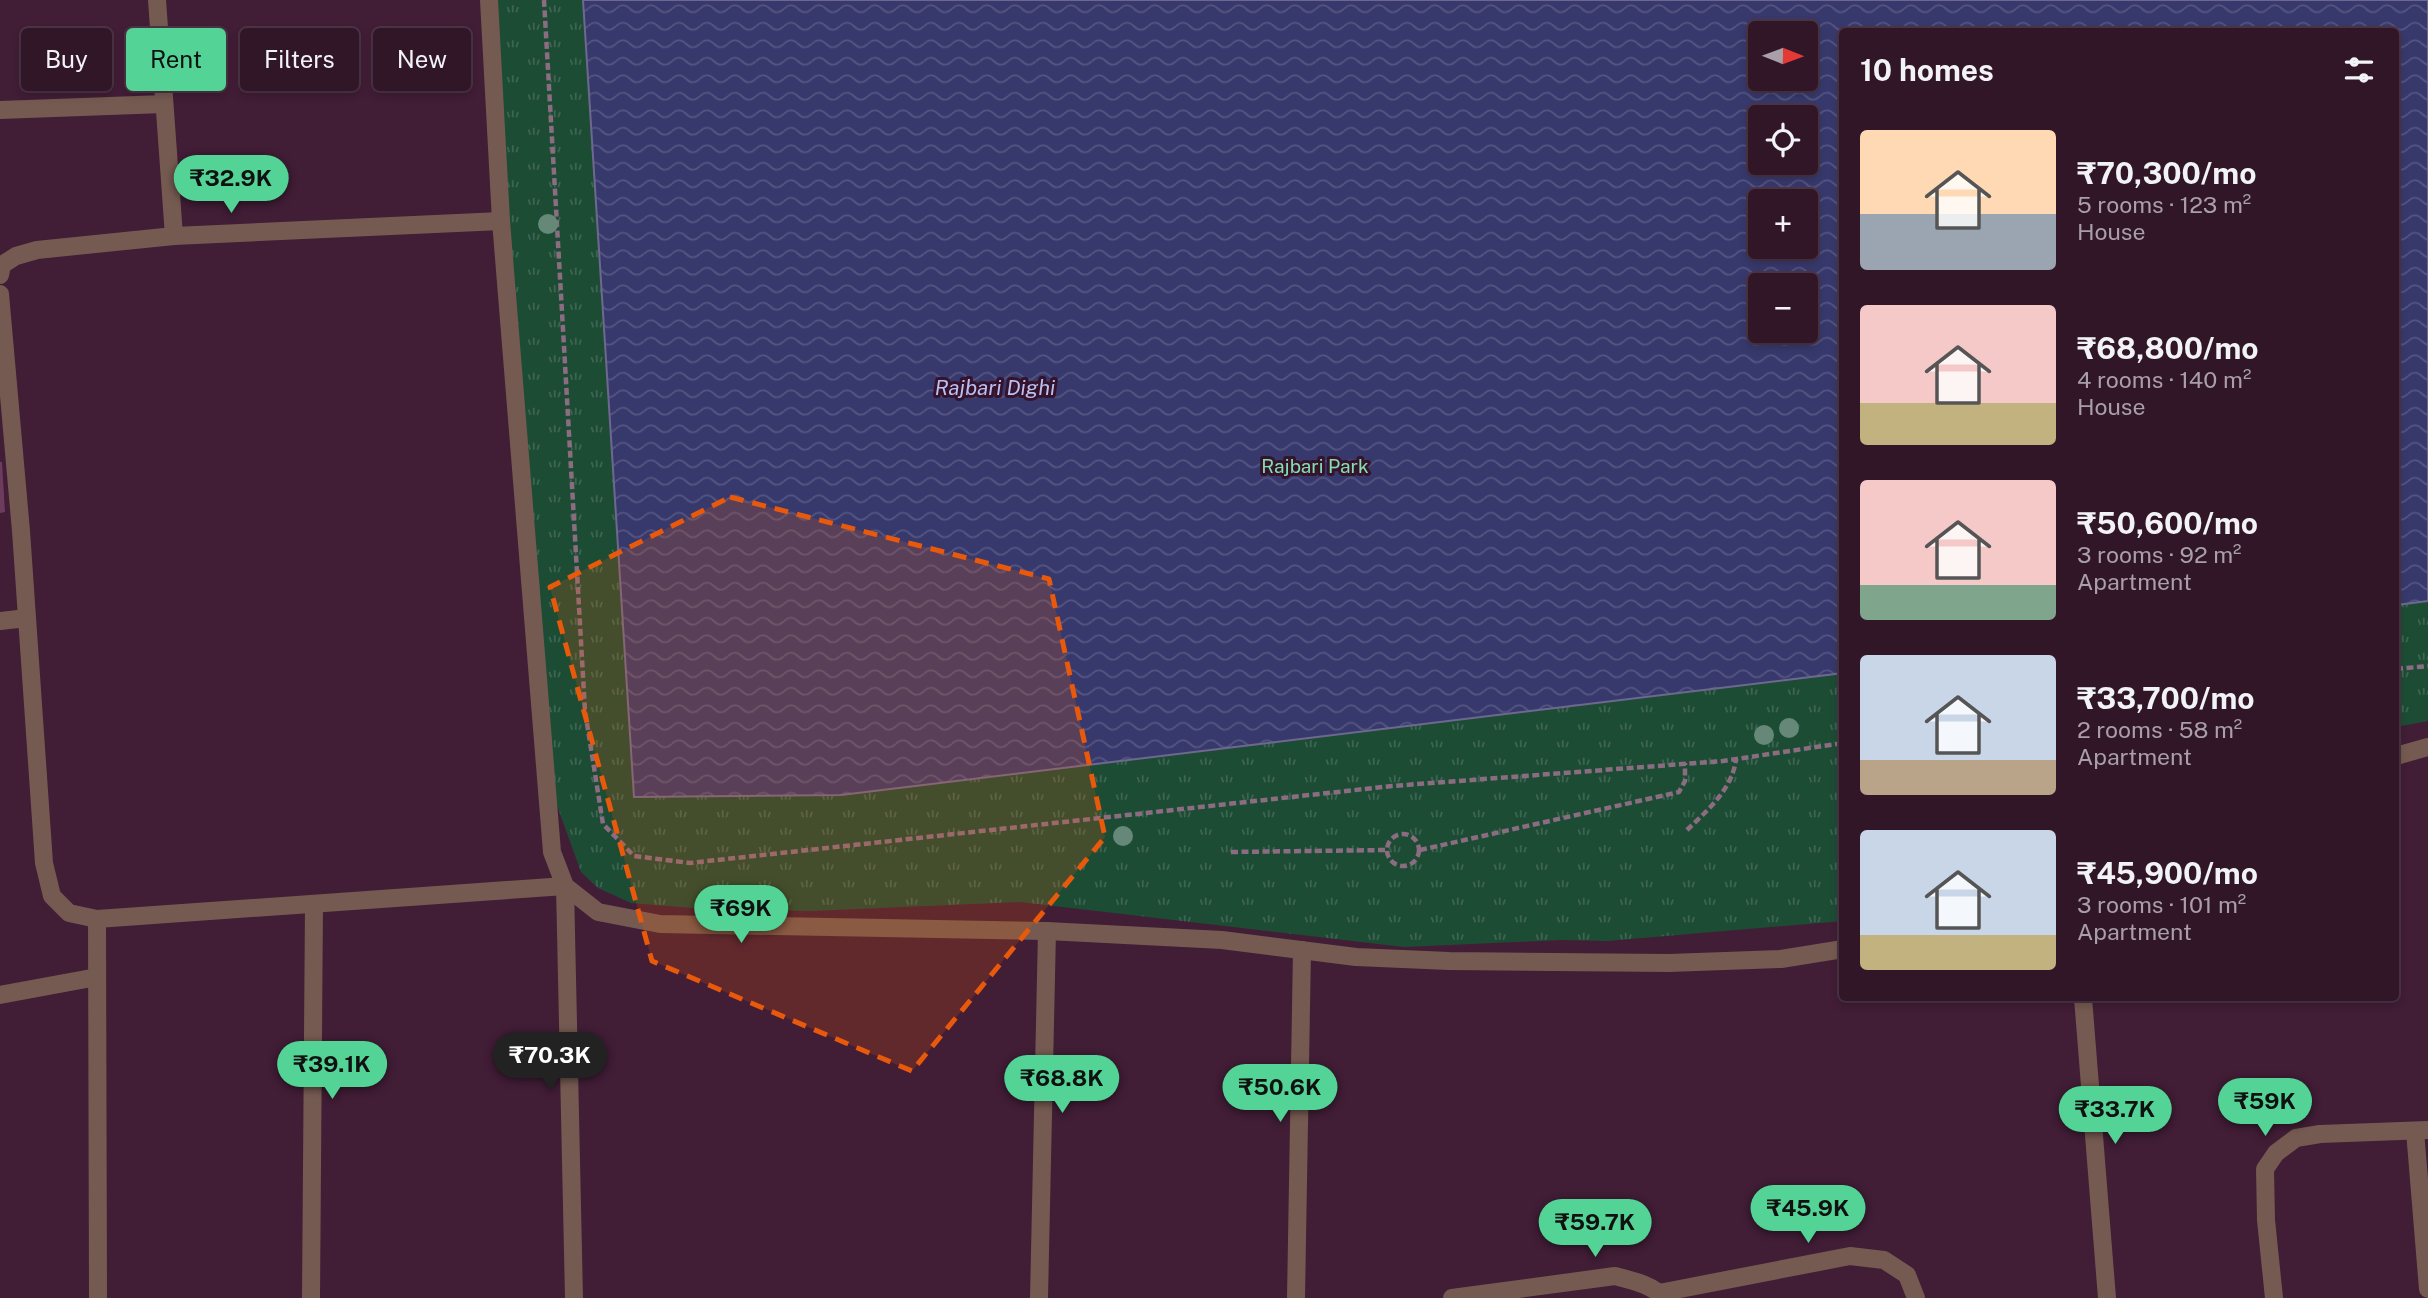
<!DOCTYPE html>
<meta charset="utf-8">
<style>
body{margin:0;font-family:"Public Sans",sans-serif;background:#391f30;color:#f1f3f6;height:100vh;display:flex;flex-direction:column;font-size:26px;white-space:nowrap}
*{box-sizing:border-box;margin:0}
p{font-size:23px;color:#a89fa8}
.icon{flex:none;width:38px;height:38px;fill:none;stroke:currentColor;stroke-width:2;stroke-linecap:round;stroke-linejoin:round}
.map{position:relative;flex:1;overflow:hidden}
.side{position:absolute;left:1839px;top:28px;width:560px;height:973px;display:flex;flex-direction:column;background:#311628;border-radius:7px;box-shadow:0 4px 10px #0003,0 0 0 2px #4c3545}
.side>*{flex:none}
.top-card{position:absolute;left:21px;top:28px;width:665px;height:63px;display:flex;gap:14px}
.needle{width:46px;rotate:91deg}
.fabs{position:absolute;left:1748px;top:21px;display:grid;gap:14px}
.fabs a{display:grid;place-items:center;width:70px;height:70px;border-radius:7px;background:#311628;box-shadow:0 4px 10px #0003,0 0 0 2px #4c3545;font-size:35px}
.price{position:absolute;translate:-50% -60px;padding:0 16px;border-radius:24px;background:#53d396;color:#111;font-size:23px;line-height:46px;filter:drop-shadow(0 2px 4px #0008)}
.price::after{content:'';position:absolute;left:50%;top:42px;width:21px;height:16px;margin-left:-10px;background:inherit;clip-path:polygon(0 0,100% 0,50% 100%)}
.price.active{background:#222;color:#fff}
ul{padding:0;list-style:none}
li{display:flex;align-items:center;gap:21px;height:175px;padding:0 21px}
li span{display:grid;place-items:center;flex:none;width:196px;height:140px;border-radius:7px;color:#555}
li>.icon{margin-inline-start:auto}
span .icon{width:84px;height:84px;fill:#fffc;stroke-width:1}
li b{font-size:30px}
h2{display:flex;justify-content:space-between;align-items:center;height:84px;padding:0 21px;font-size:30px}
.chip{padding:0 24px;border-radius:7px;background:#311628;box-shadow:0 4px 10px #0003,0 0 0 2px #4c3545;font-size:24px;line-height:63px}
.chip.active{background:#53d396;color:#111}
.map>svg:first-child{display:block}
</style>
<div class="map">
<svg width="2428" height="1298" viewBox="0 0 2428 1298">
<defs>
<pattern id="park-tufts" width="24" height="20" patternUnits="userSpaceOnUse" patternTransform="scale(1.75)"><rect width="24" height="20" fill="#1d4c35"/><path d="M3 7l-1-3M5 7V3M7 7l1-3M15 17l-1-3M17 17v-4M19 17l1-3" fill="none" stroke="#3e6552"/></pattern>
<pattern id="water-waves" width="16" height="10" patternUnits="userSpaceOnUse" patternTransform="scale(1.75)"><rect width="16" height="10" fill="#37396c"/><path d="M0 5q4-4 8 0t8 0" fill="none" stroke="#545581"/></pattern>
</defs>
<rect width="100%" height="100%" fill="#411d36"/>
<path fill="url(#park-tufts)" fill-rule="evenodd" d="M490 0H2428V721L2396 727V32H1843V921L1607 941 1561 940 1404 947 1020 902 811 911 706 909 631 903 598 888 581 872 555 800ZM1760 33H1806V79H1760ZM1760 117H1806V163H1760ZM1760 201H1806V247H1760ZM1760 285H1806V331H1760Z"/>
<path fill="url(#water-waves)" stroke="#6e6890" stroke-width="2" fill-rule="evenodd" d="M583 0H2428V601L2396 605V32H1843V673L841 795 634 797ZM1760 33H1806V79H1760ZM1760 117H1806V163H1760ZM1760 201H1806V247H1760ZM1760 285H1806V331H1760Z"/>
<path fill="#6d3b5e" d="M0 462H2L5 512 0 513Z"/>
<g fill="none" stroke-linecap="round" stroke-linejoin="round">
<g stroke="#8b6c81" stroke-width="4.5" stroke-dasharray="7 3.5" stroke-linecap="butt">
<path d="M544 0 585 711 603 824 634 856 690 863 1392 786 1723 761 1843 743"/>
<path d="M2396 669 2428 666"/>
<path d="M1687 830C1708 810 1733 788 1736 759"/>
<circle cx="1403" cy="850" r="16"/>
<path d="M1420 850 1679 792 1685 781V763"/>
<path d="M1231 852 1387 850"/>
</g>
<g stroke="#755a51" stroke-width="18">
<path d="M157 0 174 236"/>
<path d="M489 0 501 221 552 852 565 886 598 912 660 924 1047 931 1222 940 1356 957 1449 961 1669 963 1781 959 1843 949"/>
<path d="M0 110 164 104"/>
<path d="M0 275 2 265 16 256 37 250 174 236 501 221"/>
<path d="M0 294 21 531 44 863 52 896 69 913 97 919 565 886 574 1298"/>
<path d="M0 621 27 618"/>
<path d="M2396 756 2428 747"/>
<path d="M97 919 98 1298"/>
<path d="M0 995 97 977"/>
<path d="M2083 998 2107 1298"/>
<path d="M2415 1131 2428 1289"/>
<path d="M1659 1293 1850 1256 1884 1260 1907 1275 1916 1298"/>
<path d="M311 1298 314 904"/>
<path d="M1039 1298 1047 931"/>
<path d="M1296 1298 1302 950"/>
<path d="M1452 1298 1615 1276C1630 1280 1654 1285 1663 1298"/>
<path d="M2274 1298 2266 1220 2265 1169 2276 1153 2296 1138 2320 1134 2428 1130"/>
</g>
</g>
<g fill="#658879">
<circle cx="548" cy="224" r="10"/>
<circle cx="1789" cy="728" r="10"/>
<circle cx="1764" cy="735" r="10"/>
<circle cx="1123" cy="836" r="10"/>
</g>
<path fill="#e8590c" fill-opacity="0.2" stroke="#e8590c" stroke-width="5" stroke-dasharray="14 9" stroke-linejoin="round" d="M730 497 1049 579 1105 837 912 1071 652 961 550 587Z"/>
<g text-anchor="middle" dominant-baseline="central" stroke-width="6" stroke-linejoin="round" paint-order="stroke">
<g font-size="19" fill="#82e0af" stroke="#36132c">
<text x="1315" y="466">Rajbari Park</text>
</g>
<g font-size="21" font-style="italic" fill="#bac0f1" stroke="#36132c">
<text x="995" y="387">Rajbari Dighi</text>
</g>
</g>
</svg>
<div class="fabs">
<a><svg class="needle" viewBox="-14 -14 28 28"><path d="M0-13l5 13h-10z" fill="#e53935"/><path d="M0 13l5-13h-10z" fill="#a89fa8"/></svg></a>
<a><svg class="icon" aria-label="locate" viewBox="0 0 24 24"><circle cx="12" cy="12" r="6"/><path d="M12 2v4M12 18v4M2 12h4M18 12h4"/></svg></a>
<a>+</a>
<a>−</a>
</div>
<b class="price" style="left:231px;top:215px">₹32.9K</b>
<b class="price" style="left:741px;top:945px">₹69K</b>
<b class="price active" style="left:550px;top:1092px">₹70.3K</b>
<b class="price" style="left:332px;top:1101px">₹39.1K</b>
<b class="price" style="left:1062px;top:1115px">₹68.8K</b>
<b class="price" style="left:1280px;top:1124px">₹50.6K</b>
<b class="price" style="left:2265px;top:1138px">₹59K</b>
<b class="price" style="left:2115px;top:1146px">₹33.7K</b>
<b class="price" style="left:1808px;top:1245px">₹45.9K</b>
<b class="price" style="left:1595px;top:1259px">₹59.7K</b>
<div class="top-card">
<a class="chip">Buy</a>
<a class="chip active">Rent</a>
<a class="chip">Filters</a>
<a class="chip">New</a>
</div>
<section class="side">
<h2>10 homes<svg class="icon" aria-label="filters" viewBox="0 0 24 24"><path d="M4 7h16M4 17h16"/><circle cx="9" cy="7" r="2"/><circle cx="15" cy="17" r="2"/></svg></h2>
<ul>
<li><span style="background:linear-gradient(#ffd9b3 60%,#9aa5b1 0)"><svg class="icon" aria-label="home" viewBox="0 0 24 24"><path d="M3 11l9-7 9 7M6 9v11h12V9"/></svg></span><div><b>₹70,300/mo</b><p>5 rooms · 123 m²</p><p>House</p></div></li>
<li><span style="background:linear-gradient(#f6c9c9 70%,#c2b280 0)"><svg class="icon" aria-label="home" viewBox="0 0 24 24"><path d="M3 11l9-7 9 7M6 9v11h12V9"/></svg></span><div><b>₹68,800/mo</b><p>4 rooms · 140 m²</p><p>House</p></div></li>
<li><span style="background:linear-gradient(#f6c9c9 75%,#7fa58c 0)"><svg class="icon" aria-label="home" viewBox="0 0 24 24"><path d="M3 11l9-7 9 7M6 9v11h12V9"/></svg></span><div><b>₹50,600/mo</b><p>3 rooms · 92 m²</p><p>Apartment</p></div></li>
<li><span style="background:linear-gradient(#c9d6e8 75%,#b9a48a 0)"><svg class="icon" aria-label="home" viewBox="0 0 24 24"><path d="M3 11l9-7 9 7M6 9v11h12V9"/></svg></span><div><b>₹33,700/mo</b><p>2 rooms · 58 m²</p><p>Apartment</p></div></li>
<li><span style="background:linear-gradient(#c9d6e8 75%,#c2b280 0)"><svg class="icon" aria-label="home" viewBox="0 0 24 24"><path d="M3 11l9-7 9 7M6 9v11h12V9"/></svg></span><div><b>₹45,900/mo</b><p>3 rooms · 101 m²</p><p>Apartment</p></div></li>
</ul>
</section>
</div>
